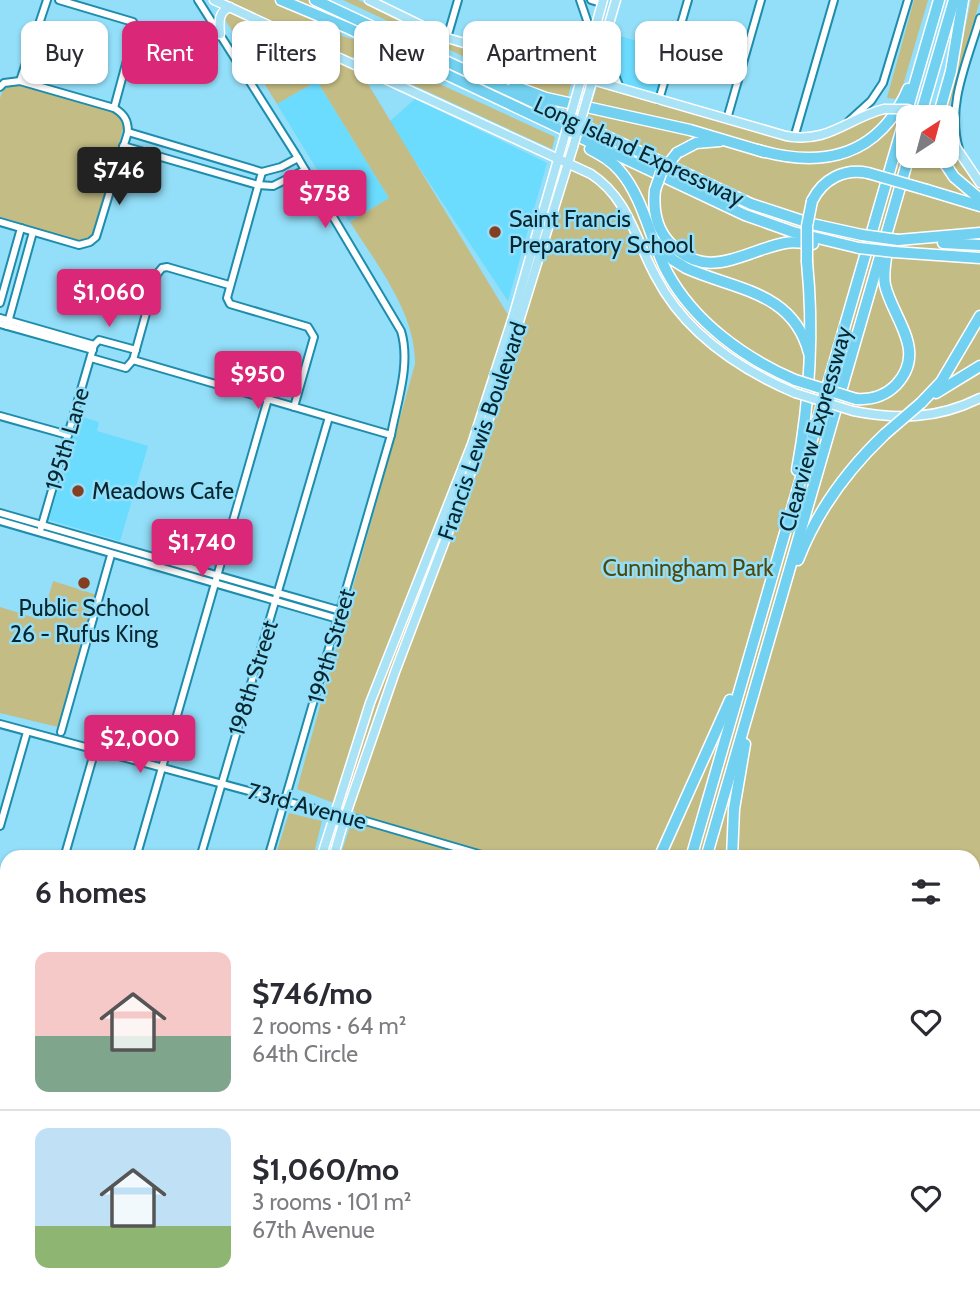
<!DOCTYPE html>
<meta charset="utf-8">
<style>
body{margin:0;font-family:Cabin,sans-serif;background:#f2f2f3;color:#2b2b33;height:100vh;display:flex;flex-direction:column;font-size:26px;white-space:nowrap}
*{box-sizing:border-box;margin:0}
p{font-size:23px;color:#7c7c81}
.icon{flex:none;width:38px;height:38px;fill:none;stroke:currentColor;stroke-width:2;stroke-linecap:round;stroke-linejoin:round}
.map{position:relative;flex:1;overflow:hidden}
.side{position:absolute;left:0px;top:850px;width:980px;height:450px;display:flex;flex-direction:column;background:#fff;border-radius:21px 21px 0 0;box-shadow:0 2px 5px #0004}
.side>*{flex:none}
.top-card{position:absolute;left:21px;top:21px;width:938px;height:63px;display:flex;gap:14px}
.needle{width:46px;rotate:36deg}
.tools{position:absolute;left:896px;top:105px;display:grid;gap:14px}
.tools a{display:grid;place-items:center;width:63px;height:63px;border-radius:14px;background:#fff;box-shadow:0 2px 5px #0004;font-size:35px}
.price{position:absolute;translate:-50% -60px;padding:0 16px;border-radius:7px;background:#db2777;color:#fff;font-size:23px;line-height:46px;filter:drop-shadow(0 2px 4px #0008)}
.price::after{content:'';position:absolute;left:50%;top:42px;width:21px;height:16px;margin-left:-10px;background:inherit;clip-path:polygon(0 0,100% 0,50% 100%)}
.price.current{background:#222;color:#fff}
ul{padding:0;list-style:none}
li{display:flex;align-items:center;gap:21px;height:175px;padding:0 35px}
li+li{border-top:2px solid #e1e1e2}
li span{display:grid;place-items:center;flex:none;width:196px;height:140px;border-radius:14px;color:#555}
li>.icon{margin-inline-start:auto}
span .icon{width:84px;height:84px;fill:#fffc;stroke-width:1}
li b{font-size:30px}
h2{display:flex;justify-content:space-between;align-items:center;height:84px;padding:0 35px;font-size:30px}
.chip{padding:0 24px;border-radius:14px;background:#fff;box-shadow:0 2px 5px #0004;font-size:24px;line-height:63px}
.chip.current{background:#db2777;color:#fff}
.map>svg:first-child{display:block}
</style>
<div class="map">
<svg width="980" height="1300" viewBox="0 0 980 1300">
<rect width="100%" height="100%" fill="#93def8"/>
<g fill="#6bdbfe">
<path d="M610 33 670 51 658 95 621 84 606 46Z"/>
<path d="M317 81 389 198 349 222 277 104Z"/>
<path d="M415 99 547 163 508 301 389 122Z"/>
<path d="M79 416 99 422 97 431 148 446 120 541 49 520Z"/>
</g>
<g fill="#c3bc85">
<path d="M213 0H313L334 31 342 34V36L363 42 422 76 555 137 552 149 351 56 519 333 586 121 556 105 563 104 589 110 597 87 791 141 836 135 869 117 890 113 897 99 887 98 914 0H928L899 99V115L908 118V156H947V142L960 164 980 189V1241L973 1248V858L340 857 355 811 297 789 415 364C416 313 377 265 350 222L389 198 317 81 277 104Z"/>
<path d="M343 0H358L457 47 572 80 568 97 550 94 518 82Z"/>
<path d="M971 0H980L946 117H943L957 69Z"/>
<path d="M16 83 114 112 122 118 124 125 96 231 88 240 77 241 0 217V98L3 90Z"/>
<path d="M53 581 97 595 58 727 0 713V607L42 620Z"/>
<path d="M289 813 322 821 313 857H275Z"/>
<path d="M0 1201 7 1204V1293H220L231 1298V1300H0Z"/>
<path d="M262 1293H936L929 1300H261Z"/>
</g>
<g fill="none" stroke-linecap="round" stroke-linejoin="round">
<defs>
<g id="minor">
<path d="M59 0 133 22 136 27 114 108"/>
<path d="M198 0 295 153 401 331C411 364 397 402 391 435L268 858"/>
<path d="M580 0 592 35"/>
<path d="M591 0 601 3"/>
<path d="M447 38 458 0"/>
<path d="M602 48 607 54 620 88"/>
<path d="M20 81 47 0"/>
<path d="M0 87 4 83 20 81 114 108C124 114 128 120 128 132L96 237 90 242 79 245 0 222"/>
<path d="M659 100 688 0"/>
<path d="M727 119 761 0"/>
<path d="M849 121 871 101 883 83 908 0"/>
<path d="M128 132 262 172 281 167 298 158"/>
<path d="M794 138 834 0"/>
<path d="M123 146 258 185 273 186 305 170"/>
<path d="M959 149C946 105 968 60 980 18"/>
<path d="M262 172 227 298 230 304 308 327 314 337 294 407"/>
<path d="M0 303 21 228"/>
<path d="M0 318 94 345 99 340 136 350"/>
<path d="M0 324 93 350"/>
<path d="M7 326 33 232"/>
<path d="M91 358 126 368 133 360"/>
<path d="M133 360 391 435"/>
<path d="M133 360 157 274 162 268 167 267 229 285"/>
<path d="M0 416 68 435"/>
<path d="M0 513 341 611"/>
<path d="M0 521 338 619"/>
<path d="M41 528 94 345"/>
<path d="M0 724 345 817 362 820 492 858"/>
<path d="M61 732 111 555"/>
<path d="M0 826 27 732"/>
<path d="M64 858 95 750"/>
<path d="M136 858 268 399"/>
<path d="M200 858 329 417"/>
<path d="M0 955 7 957"/>
<path d="M973 961 980 963"/>
<path d="M0 1077 7 1053"/>
<path d="M973 1265 980 1256"/>
<path d="M708 1300 709 1293"/>
</g>
<g id="major">
<path d="M214 0 591 174C629 199 635 239 656 277 685 333 739 369 795 393"/>
<path d="M369 0 447 38 786 136C828 144 848 118 884 109"/>
<path d="M220 34C219 22 218 12 230 7"/>
<path d="M576 97 603 0"/>
<path d="M587 99 616 0"/>
<path d="M947 134 980 183"/>
<path d="M853 411C898 420 938 419 980 398"/>
<path d="M321 858 370 703 472 444 513 317 563 142"/>
<path d="M333 858 345 817 395 672 479 451 573 147"/>
<path d="M0 1184 7 1187"/>
<path d="M0 1194 7 1197"/>
<path d="M237 1293 251 1300"/>
<path d="M264 1293 279 1300"/>
</g>
<g id="highway">
<path d="M281 0 348 28 745 215 793 232 859 248"/>
<path d="M315 0 751 204 812 224 862 235"/>
<path d="M514 86 546 98 690 130 764 152"/>
<path d="M920 117 954 0"/>
<path d="M938 117 951 71 963 0"/>
<path d="M590 149C601 155 612 161 620 171 643 197 651 242 667 272 694 322 744 358 795 380"/>
<path d="M758 150C824 169 879 156 908 89"/>
<path d="M677 153 696 143 720 141"/>
<path d="M940 156 954 177 980 199"/>
<path d="M655 190C653 209 656 227 668 241 706 284 743 251 785 243 795 241 803 243 813 244"/>
<path d="M927 190 980 206"/>
<path d="M812 201C823 179 844 168 868 173"/>
<path d="M898 240 980 233"/>
<path d="M943 243 980 245"/>
<path d="M659 247 673 260 686 268C735 290 793 291 809 353"/>
<path d="M894 252 980 258"/>
<path d="M936 393 980 366"/>
<path d="M856 399C871 400 885 396 896 385 928 351 893 319 885 285 883 274 885 263 887 252"/>
<path d="M921 403 941 382 980 316"/>
<path d="M797 470C810 400 814 333 807 262"/>
<path d="M798 560C817 511 847 470 885 434"/>
<path d="M659 858 730 700"/>
<path d="M691 858 939 0"/>
<path d="M706 858 909 156"/>
<path d="M732 858 734 809 745 744"/>
<path d="M602 1293 603 1300"/>
<path d="M547 1300 550 1293"/>
<path d="M572 1300 574 1293"/>
<path d="M586 1300 587 1293"/>
</g>
</defs>
<use href="#minor" stroke="#1e8dac" stroke-width="10"/>
<use href="#major" stroke="#fff" stroke-width="11"/>
<use href="#highway" stroke="#fff" stroke-width="13"/>
<use href="#minor" stroke="#fff" stroke-width="6"/>
<use href="#major" stroke="#aae3f6" stroke-width="8"/>
<use href="#highway" stroke="#72d1f0" stroke-width="10"/>
<defs>
<g id="major-bridge">
<path d="M884 109H908L928 117"/>
<path d="M563 142 576 97"/>
<path d="M573 147 587 99"/>
<path d="M795 393 853 411"/>
</g>
<g id="highway-bridge">
<path d="M868 173 927 190"/>
<path d="M655 190 661 173 677 153"/>
<path d="M862 235 898 240"/>
<path d="M859 248 894 252"/>
<path d="M807 262V226L812 201"/>
<path d="M795 380 856 399"/>
<path d="M885 434 921 403"/>
</g>
</defs>
<use href="#major-bridge" stroke="#fff" stroke-width="11" stroke-linecap="butt"/>
<use href="#highway-bridge" stroke="#fff" stroke-width="13" stroke-linecap="butt"/>
<use href="#major-bridge" stroke="#aae3f6" stroke-width="8"/>
<use href="#highway-bridge" stroke="#72d1f0" stroke-width="10"/>
</g>
<g fill="#863e20" stroke="#93def8" stroke-width="2.5">
<circle cx="495" cy="232" r="7"/>
<circle cx="78" cy="491" r="7"/>
<circle cx="84" cy="583" r="7"/>
</g>
<g text-anchor="middle" dominant-baseline="central" stroke-width="5" stroke-linejoin="round" paint-order="stroke">
<g font-size="23" fill="#062730" stroke="#93def8">
<text transform="translate(639 151) rotate(25)">Long Island Expressway</text>
<text transform="translate(815 429) rotate(-74)">Clearview Expressway</text>
<text transform="translate(482 431) rotate(-71)">Francis Lewis Boulevard</text>
<text transform="translate(67 439) rotate(-74)">195th Lane</text>
<text transform="translate(331 646) rotate(-74)">199th Street</text>
<text transform="translate(253 678) rotate(-73)">198th Street</text>
<text transform="translate(307 806) rotate(15)">73rd Avenue</text>
</g>
<g font-size="23" fill="#062730" stroke="#93def8" text-anchor="start">
<text x="509" y="219">Saint Francis<tspan x="509" dy="26">Preparatory School</tspan></text>
<text x="92" y="491">Meadows Cafe</text>
<text x="84" y="608" text-anchor="middle">Public School<tspan x="84" dy="26">26 - Rufus King</tspan></text>
</g>
<g font-size="23" fill="#4f4808" stroke="#93def8">
<text x="688" y="568">Cunningham Park</text>
</g>
</g>
</svg>
<div class="tools">
<a><svg class="needle" viewBox="-14 -14 28 28"><path d="M0-13l5 13h-10z" fill="#e53935"/><path d="M0 13l5-13h-10z" fill="#7c7c81"/></svg></a>
</div>
<b class="price current" style="left:119px;top:207px">$746</b>
<b class="price" style="left:325px;top:230px">$758</b>
<b class="price" style="left:109px;top:329px">$1,060</b>
<b class="price" style="left:258px;top:411px">$950</b>
<b class="price" style="left:202px;top:579px">$1,740</b>
<b class="price" style="left:140px;top:775px">$2,000</b>
<div class="top-card">
<a class="chip">Buy</a>
<a class="chip current">Rent</a>
<a class="chip">Filters</a>
<a class="chip">New</a>
<a class="chip">Apartment</a>
<a class="chip">House</a>
</div>
<section class="side">
<h2>6 homes<svg class="icon" aria-label="filters" viewBox="0 0 24 24"><path d="M4 7h16M4 17h16"/><circle cx="9" cy="7" r="2"/><circle cx="15" cy="17" r="2"/></svg></h2>
<ul>
<li><span style="background:linear-gradient(#f6c9c9 60%,#7fa58c 0)"><svg class="icon" aria-label="home" viewBox="0 0 24 24"><path d="M3 11l9-7 9 7M6 9v11h12V9"/></svg></span><div><b>$746/mo</b><p>2 rooms · 64 m²</p><p>64th Circle</p></div><svg class="icon" aria-label="heart" viewBox="0 0 24 24"><path d="M12 20l-8-8c-3-5 5-10 8-4 3-6 11-1 8 4z"/></svg></li>
<li><span style="background:linear-gradient(#bfe0f5 70%,#8fb573 0)"><svg class="icon" aria-label="home" viewBox="0 0 24 24"><path d="M3 11l9-7 9 7M6 9v11h12V9"/></svg></span><div><b>$1,060/mo</b><p>3 rooms · 101 m²</p><p>67th Avenue</p></div><svg class="icon" aria-label="heart" viewBox="0 0 24 24"><path d="M12 20l-8-8c-3-5 5-10 8-4 3-6 11-1 8 4z"/></svg></li>
</ul>
</section>
</div>
